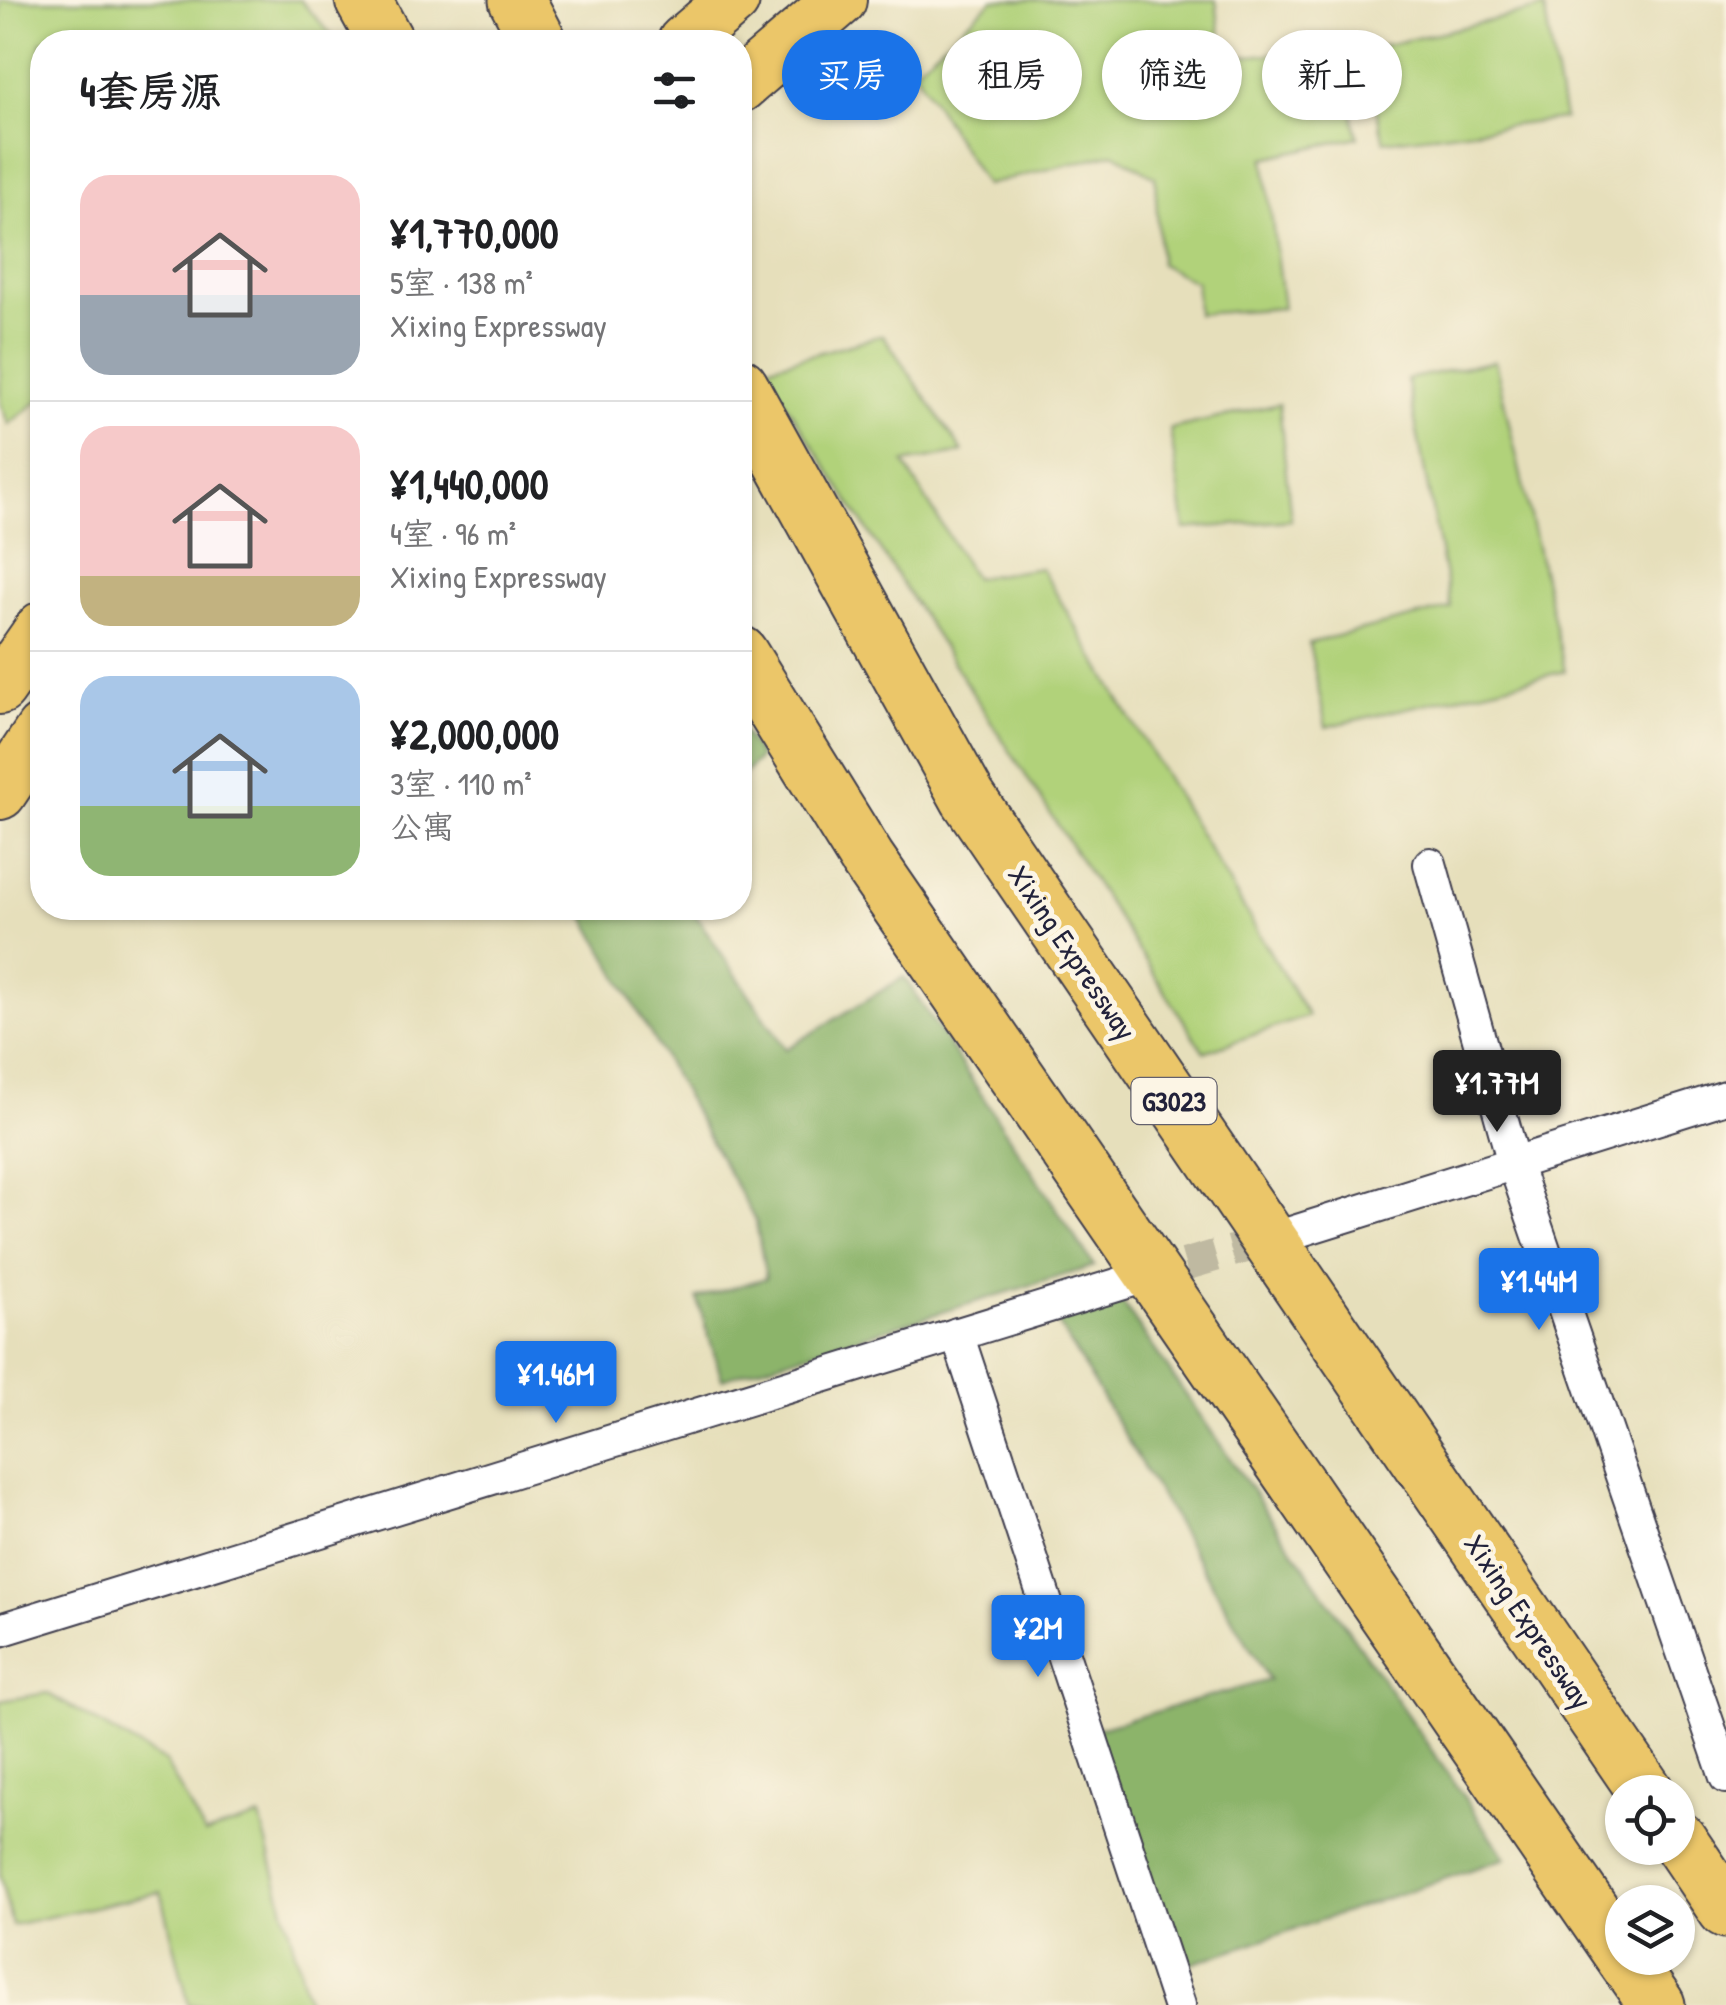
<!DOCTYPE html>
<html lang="zh">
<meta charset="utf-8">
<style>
body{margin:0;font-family:"Patrick Hand","LXGW WenKai TC",sans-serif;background:#f2f2f2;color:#202124;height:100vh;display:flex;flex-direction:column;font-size:38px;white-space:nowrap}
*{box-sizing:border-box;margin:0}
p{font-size:32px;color:#757577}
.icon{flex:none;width:55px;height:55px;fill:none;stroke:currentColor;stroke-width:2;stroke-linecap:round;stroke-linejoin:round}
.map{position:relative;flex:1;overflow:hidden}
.details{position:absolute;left:30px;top:30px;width:722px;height:890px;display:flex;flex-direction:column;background:#fff;border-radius:40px;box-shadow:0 2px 8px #0004}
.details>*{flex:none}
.banner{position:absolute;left:782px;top:30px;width:792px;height:90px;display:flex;gap:20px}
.buttons{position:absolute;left:1605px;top:1775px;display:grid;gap:20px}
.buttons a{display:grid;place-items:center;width:90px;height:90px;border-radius:50%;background:#fff;box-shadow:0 2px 8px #0004;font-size:50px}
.price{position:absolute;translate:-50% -85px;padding:0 22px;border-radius:10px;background:#1a73e8;color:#fff;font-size:32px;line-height:65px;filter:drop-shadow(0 2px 5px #0008)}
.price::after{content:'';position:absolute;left:50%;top:60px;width:30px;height:22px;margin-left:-15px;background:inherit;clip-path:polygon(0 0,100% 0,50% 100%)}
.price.on{background:#222;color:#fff}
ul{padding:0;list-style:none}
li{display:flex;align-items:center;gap:30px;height:250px;padding:0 50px}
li+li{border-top:2px solid #e0e0e0}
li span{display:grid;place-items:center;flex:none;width:280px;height:200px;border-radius:30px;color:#555}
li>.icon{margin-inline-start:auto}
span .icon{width:120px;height:120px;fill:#fffc;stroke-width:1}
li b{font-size:42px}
h2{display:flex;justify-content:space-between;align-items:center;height:120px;padding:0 50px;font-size:42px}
.pill{padding:0 35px;border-radius:45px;background:#fff;box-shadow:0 2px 8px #0004;font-size:35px;line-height:90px}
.pill.on{background:#1a73e8;color:#fff}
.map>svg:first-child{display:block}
</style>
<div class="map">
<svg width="1726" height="2005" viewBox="0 0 1726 2005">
<rect width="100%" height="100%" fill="#fcf5e5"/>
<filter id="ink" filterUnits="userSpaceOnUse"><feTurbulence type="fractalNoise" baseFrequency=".01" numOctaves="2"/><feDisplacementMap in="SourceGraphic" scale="20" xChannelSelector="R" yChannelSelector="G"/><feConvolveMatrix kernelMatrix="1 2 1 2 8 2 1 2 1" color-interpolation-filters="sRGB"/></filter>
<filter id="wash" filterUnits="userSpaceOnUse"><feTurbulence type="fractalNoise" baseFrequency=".0048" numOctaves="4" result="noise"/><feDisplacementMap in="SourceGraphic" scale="40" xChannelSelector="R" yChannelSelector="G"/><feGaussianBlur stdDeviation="2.25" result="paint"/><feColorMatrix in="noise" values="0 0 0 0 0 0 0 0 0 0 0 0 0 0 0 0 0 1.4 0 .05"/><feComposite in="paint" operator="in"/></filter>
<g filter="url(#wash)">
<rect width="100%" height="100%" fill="#e6dfbb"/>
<g fill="#b1d27a" stroke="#6a7a5a" stroke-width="2.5">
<path d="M0 0H300L338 42H42V398L9 424 0 404Z"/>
<path d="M993 0H1216L1223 59 1335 47 1358 137 1264 158 1283 308 1197 314 1196 282 1160 264 1155 177 1114 153 985 185 914 70Z"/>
<path d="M1544 8 1564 119 1384 141 1361 51Z"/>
<path d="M883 335 963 452 904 463 974 578 1041 568 1308 1016 1204 1052 763 368Z"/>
<path d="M1495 361 1565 671 1326 727 1309 643 1451 608 1407 379Z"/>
<path d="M1279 404 1291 520 1185 529 1170 429Z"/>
<path d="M47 1693 165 1762 205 1834 260 1817 309 2005H189L161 1892 12 1925 0 1876V1701Z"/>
</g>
<g fill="#8cb46a" stroke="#576b52" stroke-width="2.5">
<path d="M740 727 760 757 740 779Z"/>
<path d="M580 908H691L786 1049 904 977 1094 1266 722 1379 697 1298 766 1278 756 1222Z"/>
<path d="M1110 1285 1506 1858 1179 1968 1091 1730 1269 1680 1048 1306Z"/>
</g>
</g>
<g filter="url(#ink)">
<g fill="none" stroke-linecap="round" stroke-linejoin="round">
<path stroke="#bfb9a1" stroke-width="32" stroke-dasharray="32 16" stroke-linecap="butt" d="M1139 1278 1284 1236"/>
<defs>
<g id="minor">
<path d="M1430 864 1514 1163 1726 1777"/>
<path d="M1288 1234 1726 1097"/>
<path d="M957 1334 1179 2005"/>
<path d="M0 1630 1130 1281"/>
</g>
<g id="primary">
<path d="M684 42 733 0"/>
<path d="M740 86 840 0"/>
<path d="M0 688 42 628"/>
<path d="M0 793 42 730"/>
</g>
<g id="motorway">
<path d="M363 0 386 42"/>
<path d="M517 0 539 42"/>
<path d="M740 386 968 798 1646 1792"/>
<path d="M740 654 867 859 1622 1955"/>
<path d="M1678 1839 1726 1910"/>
<path d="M1624 1958 1657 2005"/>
</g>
</defs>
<use href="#minor" stroke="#3f3e4e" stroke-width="36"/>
<use href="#primary" stroke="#3f3e4e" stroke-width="56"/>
<use href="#motorway" stroke="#3f3e4e" stroke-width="59"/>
<use href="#minor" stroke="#fff" stroke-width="32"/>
<use href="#primary" stroke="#ebc669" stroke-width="52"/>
<use href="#motorway" stroke="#ebc669" stroke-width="55"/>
</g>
</g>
<g text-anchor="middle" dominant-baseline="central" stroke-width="10" stroke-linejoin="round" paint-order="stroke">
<rect fill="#fcf5e5" stroke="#63616e" stroke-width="2.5" x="1131.5" y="1078" width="85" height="46" rx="8"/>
<g font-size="28" font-weight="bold" fill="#22223b">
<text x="1174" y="1101">G3023</text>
</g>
<g font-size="30" fill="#22223b" stroke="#fcf5e5">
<text transform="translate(1073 952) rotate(56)">Xixing Expressway</text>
<text transform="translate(1529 1621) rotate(56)">Xixing Expressway</text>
</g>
</g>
</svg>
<div class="buttons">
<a><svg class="icon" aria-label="locate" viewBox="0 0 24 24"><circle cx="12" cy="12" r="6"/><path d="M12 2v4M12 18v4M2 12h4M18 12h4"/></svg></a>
<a><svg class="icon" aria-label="layers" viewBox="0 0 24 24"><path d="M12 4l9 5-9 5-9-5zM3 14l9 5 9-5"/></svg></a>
</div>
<b class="price on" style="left:1497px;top:1135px">¥1.77M</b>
<b class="price" style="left:1539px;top:1333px">¥1.44M</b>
<b class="price" style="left:556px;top:1426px">¥1.46M</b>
<b class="price" style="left:1038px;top:1680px">¥2M</b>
<div class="banner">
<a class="pill on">买房</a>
<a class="pill">租房</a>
<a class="pill">筛选</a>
<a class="pill">新上</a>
</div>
<section class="details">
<h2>4套房源<svg class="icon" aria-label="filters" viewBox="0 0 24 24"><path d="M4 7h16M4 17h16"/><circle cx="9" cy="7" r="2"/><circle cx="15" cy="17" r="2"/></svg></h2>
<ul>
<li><span style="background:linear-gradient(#f6c9c9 60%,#9aa5b1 0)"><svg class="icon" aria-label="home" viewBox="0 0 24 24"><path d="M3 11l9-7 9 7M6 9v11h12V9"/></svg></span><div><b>¥1,770,000</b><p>5室 · 138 m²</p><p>Xixing Expressway</p></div></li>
<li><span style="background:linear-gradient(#f6c9c9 75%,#c2b280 0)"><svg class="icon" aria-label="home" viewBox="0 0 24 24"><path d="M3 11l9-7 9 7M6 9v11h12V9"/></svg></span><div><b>¥1,440,000</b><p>4室 · 96 m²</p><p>Xixing Expressway</p></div></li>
<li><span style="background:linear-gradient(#a9c7e8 65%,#8fb573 0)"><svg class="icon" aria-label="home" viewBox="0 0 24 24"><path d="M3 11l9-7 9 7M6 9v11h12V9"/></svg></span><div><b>¥2,000,000</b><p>3室 · 110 m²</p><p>公寓</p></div></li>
</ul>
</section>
</div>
